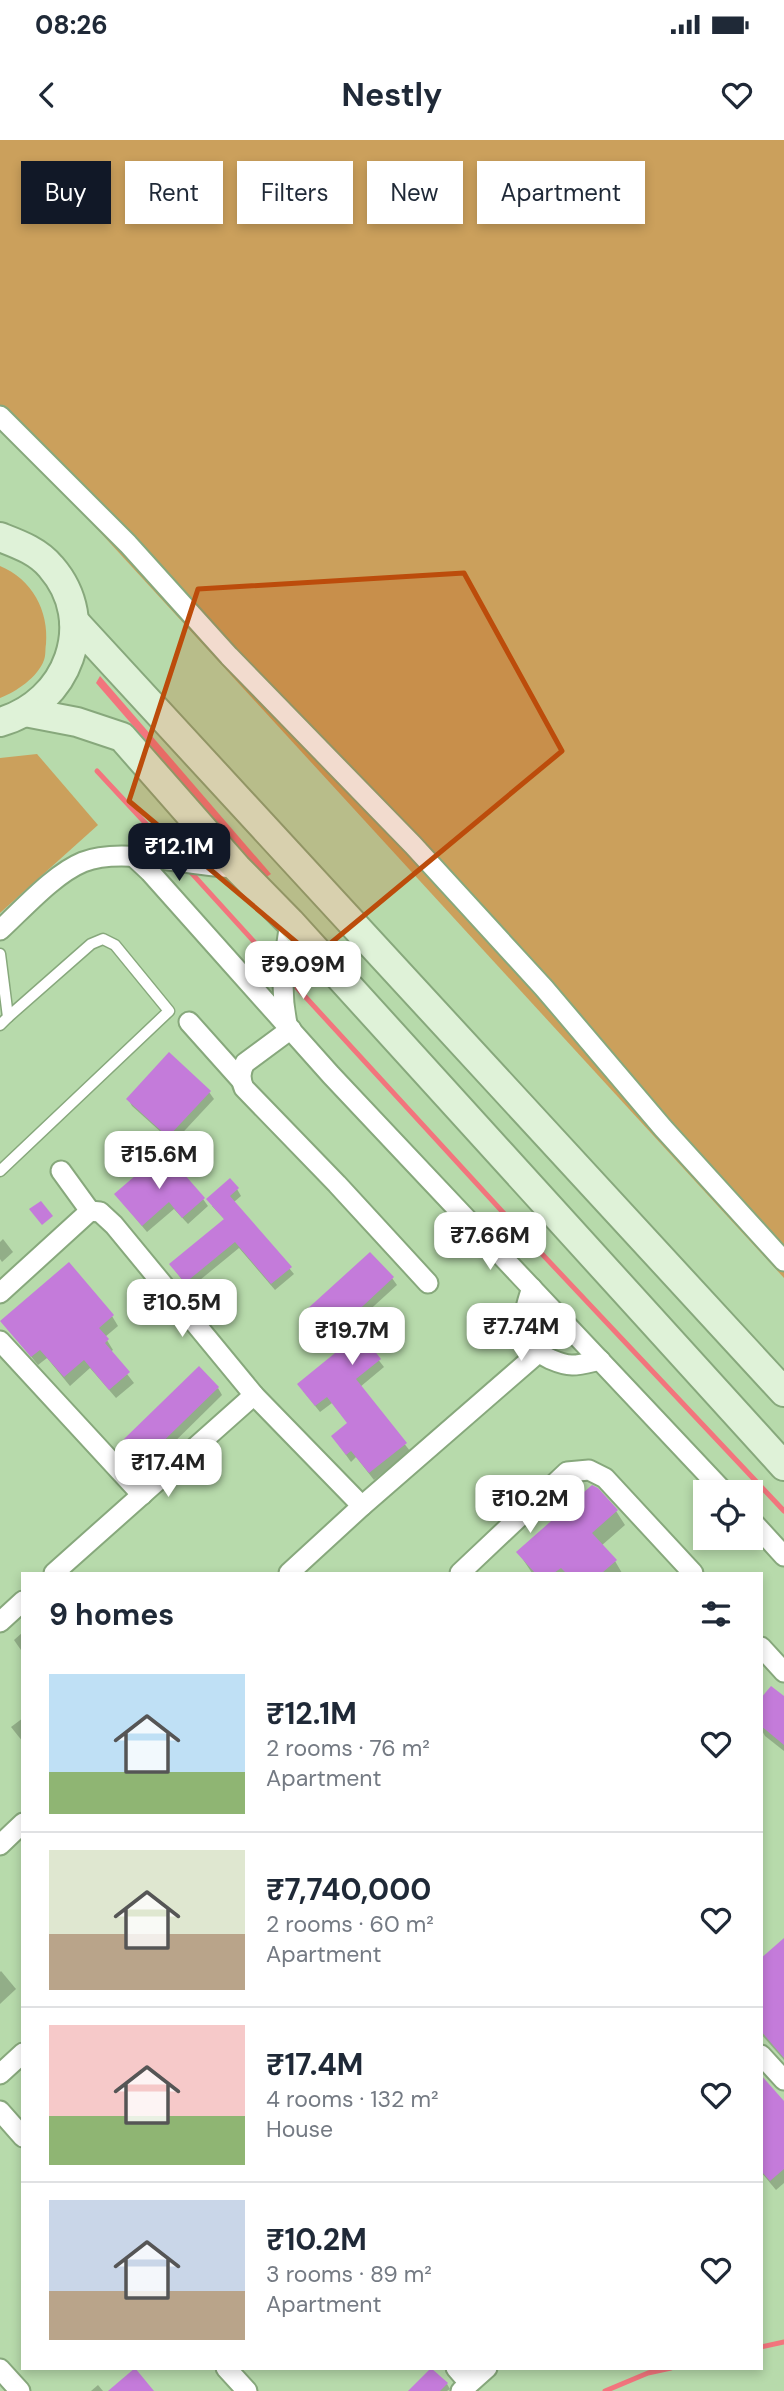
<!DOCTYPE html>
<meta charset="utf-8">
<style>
body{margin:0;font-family:"DM Sans",sans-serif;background:#f6f6f7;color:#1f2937;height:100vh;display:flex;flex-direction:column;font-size:26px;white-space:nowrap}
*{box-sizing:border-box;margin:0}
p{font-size:23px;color:#747a83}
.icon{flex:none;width:38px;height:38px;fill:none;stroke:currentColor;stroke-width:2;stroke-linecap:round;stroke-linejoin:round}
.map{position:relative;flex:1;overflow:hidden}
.drawer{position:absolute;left:21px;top:1432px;width:742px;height:798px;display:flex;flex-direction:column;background:#fff;border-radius:0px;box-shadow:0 4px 10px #0003}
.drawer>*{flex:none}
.banner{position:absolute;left:21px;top:21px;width:742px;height:63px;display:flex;gap:14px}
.fabs{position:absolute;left:693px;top:1340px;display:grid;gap:14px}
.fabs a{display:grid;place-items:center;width:70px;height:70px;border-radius:0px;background:#fff;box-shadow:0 4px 10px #0003;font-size:35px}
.price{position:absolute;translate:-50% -60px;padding:0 16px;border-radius:14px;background:#fff;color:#222;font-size:23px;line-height:46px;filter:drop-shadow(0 2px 4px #0008)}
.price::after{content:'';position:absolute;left:50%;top:42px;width:21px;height:16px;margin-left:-10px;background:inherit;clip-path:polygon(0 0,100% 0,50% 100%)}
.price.current{background:#111827;color:#fff}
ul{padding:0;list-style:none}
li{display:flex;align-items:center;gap:21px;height:175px;padding:0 28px}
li+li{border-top:2px solid #e0e1e3}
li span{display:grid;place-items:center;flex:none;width:196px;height:140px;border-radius:0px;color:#555}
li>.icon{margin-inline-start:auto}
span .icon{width:84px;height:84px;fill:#fffc;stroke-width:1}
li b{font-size:30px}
h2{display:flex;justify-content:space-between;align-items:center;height:84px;padding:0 28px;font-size:30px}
.chip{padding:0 24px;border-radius:0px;background:#fff;box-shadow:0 4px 10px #0003;font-size:24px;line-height:63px}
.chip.current{background:#111827;color:#fff}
.status{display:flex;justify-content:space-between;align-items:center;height:49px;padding:0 35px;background:#fff;direction:ltr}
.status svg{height:19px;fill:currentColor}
header{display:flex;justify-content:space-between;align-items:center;height:91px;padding:0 28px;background:#fff;font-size:32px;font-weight:700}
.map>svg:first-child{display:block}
</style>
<div class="status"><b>08:26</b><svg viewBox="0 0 49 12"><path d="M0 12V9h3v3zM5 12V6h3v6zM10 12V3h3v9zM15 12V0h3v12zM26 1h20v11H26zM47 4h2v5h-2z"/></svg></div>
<header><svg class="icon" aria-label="back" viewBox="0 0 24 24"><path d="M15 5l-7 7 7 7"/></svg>Nestly<svg class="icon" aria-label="heart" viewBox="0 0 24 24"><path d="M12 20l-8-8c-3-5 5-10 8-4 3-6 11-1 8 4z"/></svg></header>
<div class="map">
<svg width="784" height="2251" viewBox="0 0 784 2251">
<rect width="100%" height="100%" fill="#b7daab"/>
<g fill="#cba05c">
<path d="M0 0H784V1138L0 283Z"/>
<path d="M0 426C32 439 49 471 46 504 45 509 46 515 44 520 38 537 16 552 0 558Z"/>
<path d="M37 614 98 685 0 773V618Z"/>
</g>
<path fill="#f2757d" d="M100 536 271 734 265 738 96 543Z"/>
<g fill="#0003">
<path d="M209 952 214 959 173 1003 132 966 128 959Z"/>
<path d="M237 1049 241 1056 234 1062 294 1134 275 1150 239 1108 189 1149 171 1125 225 1080 212 1066Z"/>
<path d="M116 1055 203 1059 208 1066 188 1084 174 1069 147 1092Z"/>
<path d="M3 1099 13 1112 2 1122 0 1119V1102Z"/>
<path d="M392 1138 397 1145 352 1186 384 1227 360 1247 410 1311 374 1340 356 1317 351 1322 333 1297 349 1284 332 1263 320 1272 303 1251 341 1211 308 1172Z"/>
<path d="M112 1176 118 1186 105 1197 113 1210 110 1212 134 1243 116 1258 90 1228 70 1246 47 1218 38 1225 2 1181Z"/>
<path d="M218 1248 222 1255 150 1326 131 1307 126 1299Z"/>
<path d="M616 1371 625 1385 601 1406 615 1421 622 1433H532L518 1412Z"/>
<path d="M23 1492V1513L14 1500Z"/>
<path d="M784 1558V1611L765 1596 761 1589V1575Z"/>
<path d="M23 1578V1602L11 1587Z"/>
<path d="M784 1801V1920L761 1894V1820Z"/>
<path d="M1 1831 16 1849 0 1864V1832Z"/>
<path d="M761 1937 784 1964V2043L776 2050 761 2032Z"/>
<path d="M447 2244 450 2249 447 2251H411Z"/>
<path d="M98 2245 103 2251H91Z"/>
</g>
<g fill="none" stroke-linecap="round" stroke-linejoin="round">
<g stroke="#f2757d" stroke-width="5">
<path d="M97 631 176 716"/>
<path d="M187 728 277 827"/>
<path d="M289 839 511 1081 784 1371"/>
<path d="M761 2207 784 2202"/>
<path d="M605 2251 648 2233 671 2228"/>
</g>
</g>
<g fill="#c47bda">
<path d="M169 912 211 951 168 997 126 959Z"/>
<path d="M164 1011 205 1058 182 1078 169 1062 142 1086 114 1054Z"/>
<path d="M230 1038 239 1048 230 1056 292 1127 271 1144 235 1102 185 1143 169 1124 224 1079 206 1059Z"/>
<path d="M41 1061 53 1076 42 1085 29 1069Z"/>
<path d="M370 1112 394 1137 349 1179 381 1219 356 1239 407 1303 369 1333 351 1311 346 1315 331 1296 347 1283 327 1257 315 1266 297 1244 340 1209 305 1171Z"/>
<path d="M69 1122 114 1175 99 1188 109 1199 105 1203 130 1232 109 1250 84 1220 64 1237 40 1210 31 1217 0 1181Z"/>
<path d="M199 1226 219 1247 145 1319 124 1299Z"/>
<path d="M592 1345 598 1348 618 1370 592 1393 617 1420 602 1433H566L561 1428 554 1433H535L516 1412Z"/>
<path d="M771 1546 784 1556V1605L761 1586V1558Z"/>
<path d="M784 1798V1918L761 1891V1818Z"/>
<path d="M761 1935 784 1961V2029L770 2041 761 2031Z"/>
<path d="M135 2228 154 2251H108Z"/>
<path d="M431 2228 448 2243 440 2251H408Z"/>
</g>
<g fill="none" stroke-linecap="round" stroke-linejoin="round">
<defs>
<g id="service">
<path d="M0 814 8 877 0 885"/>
<path d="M0 1031 169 871 115 805 103 799 91 804 8 877"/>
</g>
<g id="minor">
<path d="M0 276 128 404 229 516 413 705 544 848 663 988 784 1121"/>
<path d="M133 716 150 732 331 935 725 1353"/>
<path d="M0 790C24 768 54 734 83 722 123 706 192 727 237 728"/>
<path d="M189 882 240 939"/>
<path d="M287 883C279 847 285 817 290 782"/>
<path d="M291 889 245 923C240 932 240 939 244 948L337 1044 428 1143"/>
<path d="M61 1031 90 1071"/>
<path d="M532 1148C521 1178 517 1203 550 1219 557 1222 564 1225 572 1225 581 1225 591 1222 600 1220"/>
<path d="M0 1153 90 1071 100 1072 114 1085 254 1255 362 1366"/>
<path d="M0 1201 142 1355"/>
<path d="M751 1380 784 1416"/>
<path d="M54 1433 254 1255"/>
<path d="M289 1433 362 1366 538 1213"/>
<path d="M460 1433 567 1332 589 1330 605 1338 693 1433"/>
<path d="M0 1482 23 1461"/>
<path d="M761 1507 784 1532"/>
<path d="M0 1705 23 1683"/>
<path d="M761 1915 784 1940"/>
<path d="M0 1934 23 1913"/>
<path d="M0 1971 23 1997"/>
<path d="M226 2228 247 2251"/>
<path d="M456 2228 469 2243"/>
<path d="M0 2229 20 2251"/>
<path d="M461 2251 487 2228"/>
</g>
<g id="secondary">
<path d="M0 397C18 404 38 411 51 427 99 482 68 563 0 582"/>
<path d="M74 481 784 1252"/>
<path d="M25 572 77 582 122 597 237 728 290 782 784 1326"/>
</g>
</defs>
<use href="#service" stroke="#87a87c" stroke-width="13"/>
<use href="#minor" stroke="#87a87c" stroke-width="23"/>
<use href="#secondary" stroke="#87a87c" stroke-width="32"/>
<use href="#service" stroke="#fff" stroke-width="10"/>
<use href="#minor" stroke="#fff" stroke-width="19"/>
<use href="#secondary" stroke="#dff2d8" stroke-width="28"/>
</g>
<path fill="#bc4c0b" fill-opacity="0.2" stroke="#bc4c0b" stroke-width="5" stroke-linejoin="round" d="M464 433 562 611 314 817 129 661 198 449Z"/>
</svg>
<div class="fabs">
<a><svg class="icon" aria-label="locate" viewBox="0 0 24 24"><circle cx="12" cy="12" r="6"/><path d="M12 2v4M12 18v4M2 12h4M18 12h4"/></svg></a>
</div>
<b class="price current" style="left:179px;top:743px">₹12.1M</b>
<b class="price" style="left:303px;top:861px">₹9.09M</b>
<b class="price" style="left:159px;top:1051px">₹15.6M</b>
<b class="price" style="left:490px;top:1132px">₹7.66M</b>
<b class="price" style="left:182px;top:1199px">₹10.5M</b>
<b class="price" style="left:521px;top:1223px">₹7.74M</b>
<b class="price" style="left:352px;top:1227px">₹19.7M</b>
<b class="price" style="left:168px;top:1359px">₹17.4M</b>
<b class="price" style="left:530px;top:1395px">₹10.2M</b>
<div class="banner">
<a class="chip current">Buy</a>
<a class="chip">Rent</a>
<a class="chip">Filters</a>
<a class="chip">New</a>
<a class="chip">Apartment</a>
</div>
<section class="drawer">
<h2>9 homes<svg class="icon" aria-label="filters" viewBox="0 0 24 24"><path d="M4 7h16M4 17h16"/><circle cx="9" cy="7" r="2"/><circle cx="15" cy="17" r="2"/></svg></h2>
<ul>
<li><span style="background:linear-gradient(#bfe0f5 70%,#8fb573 0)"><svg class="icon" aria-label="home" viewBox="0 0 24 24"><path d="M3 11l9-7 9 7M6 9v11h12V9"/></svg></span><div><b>₹12.1M</b><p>2 rooms · 76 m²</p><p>Apartment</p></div><svg class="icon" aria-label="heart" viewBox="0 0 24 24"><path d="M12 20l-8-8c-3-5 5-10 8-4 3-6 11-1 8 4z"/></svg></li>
<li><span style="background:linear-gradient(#dfe7d0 60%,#b9a48a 0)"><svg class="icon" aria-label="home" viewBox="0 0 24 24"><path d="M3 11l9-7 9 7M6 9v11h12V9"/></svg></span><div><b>₹7,740,000</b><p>2 rooms · 60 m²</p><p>Apartment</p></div><svg class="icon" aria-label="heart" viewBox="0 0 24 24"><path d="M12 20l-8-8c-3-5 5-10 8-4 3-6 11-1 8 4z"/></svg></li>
<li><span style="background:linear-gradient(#f6c9c9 65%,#8fb573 0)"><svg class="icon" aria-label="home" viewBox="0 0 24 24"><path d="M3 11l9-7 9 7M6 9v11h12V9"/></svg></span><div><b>₹17.4M</b><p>4 rooms · 132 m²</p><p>House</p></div><svg class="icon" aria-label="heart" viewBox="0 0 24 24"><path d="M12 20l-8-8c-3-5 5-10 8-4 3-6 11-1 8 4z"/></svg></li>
<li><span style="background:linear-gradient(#c9d6e8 65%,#b9a48a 0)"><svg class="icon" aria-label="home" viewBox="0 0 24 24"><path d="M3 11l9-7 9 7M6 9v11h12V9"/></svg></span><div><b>₹10.2M</b><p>3 rooms · 89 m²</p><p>Apartment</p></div><svg class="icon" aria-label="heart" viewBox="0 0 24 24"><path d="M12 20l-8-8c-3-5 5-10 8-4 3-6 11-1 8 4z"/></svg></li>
</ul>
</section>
</div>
